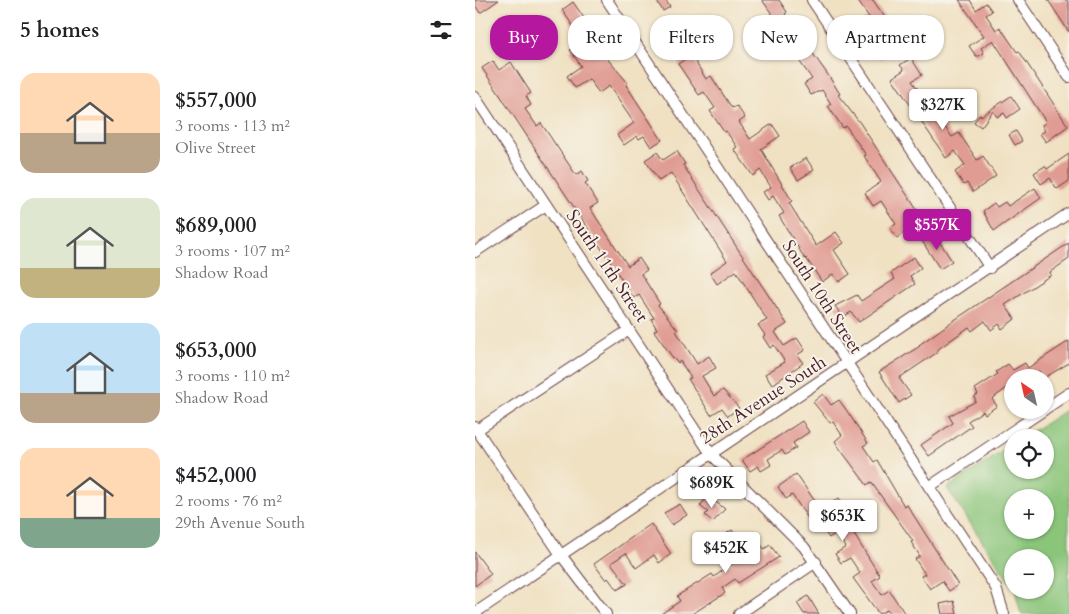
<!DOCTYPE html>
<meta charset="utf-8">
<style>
body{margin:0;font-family:Cardo,serif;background:#f6f6f6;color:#202124;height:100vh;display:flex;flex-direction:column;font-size:19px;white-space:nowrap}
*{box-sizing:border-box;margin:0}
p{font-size:16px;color:#757577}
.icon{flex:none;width:28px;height:28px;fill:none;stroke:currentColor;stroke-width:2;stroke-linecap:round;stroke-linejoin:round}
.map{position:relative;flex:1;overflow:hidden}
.panel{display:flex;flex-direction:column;background:#fff;width:475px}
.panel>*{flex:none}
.top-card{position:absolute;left:15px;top:15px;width:475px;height:45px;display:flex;gap:10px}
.needle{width:32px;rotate:326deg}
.tools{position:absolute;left:529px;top:369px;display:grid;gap:10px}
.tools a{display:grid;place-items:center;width:50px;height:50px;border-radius:50%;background:#fff;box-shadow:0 1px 4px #0004;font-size:25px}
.price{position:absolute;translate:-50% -42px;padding:0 11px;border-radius:5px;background:#fff;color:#222;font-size:16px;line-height:32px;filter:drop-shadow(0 1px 2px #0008)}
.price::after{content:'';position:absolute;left:50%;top:30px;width:15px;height:11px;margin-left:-8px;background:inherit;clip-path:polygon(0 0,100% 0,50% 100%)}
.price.on{background:#b5179e;color:#fff}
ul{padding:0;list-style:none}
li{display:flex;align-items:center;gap:15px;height:125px;padding:0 20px}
li span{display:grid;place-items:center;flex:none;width:140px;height:100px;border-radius:15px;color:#555}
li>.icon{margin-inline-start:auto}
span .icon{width:60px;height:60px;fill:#fffc;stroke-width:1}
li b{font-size:21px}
h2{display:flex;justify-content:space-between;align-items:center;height:60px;padding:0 20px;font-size:21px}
.pill{padding:0 18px;border-radius:20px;background:#fff;box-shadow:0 1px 4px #0004;font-size:18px;line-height:45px}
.pill.on{background:#b5179e;color:#fff}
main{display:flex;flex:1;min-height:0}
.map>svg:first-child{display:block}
</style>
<main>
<section class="panel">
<h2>5 homes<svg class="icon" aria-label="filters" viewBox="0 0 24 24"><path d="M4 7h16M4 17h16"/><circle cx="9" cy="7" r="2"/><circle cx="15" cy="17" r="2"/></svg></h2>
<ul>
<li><span style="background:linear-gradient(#ffd9b3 60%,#b9a48a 0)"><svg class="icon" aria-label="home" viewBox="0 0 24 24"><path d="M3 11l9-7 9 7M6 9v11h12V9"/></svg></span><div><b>$557,000</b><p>3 rooms · 113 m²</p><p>Olive Street</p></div></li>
<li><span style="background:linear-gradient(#dfe7d0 70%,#c2b280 0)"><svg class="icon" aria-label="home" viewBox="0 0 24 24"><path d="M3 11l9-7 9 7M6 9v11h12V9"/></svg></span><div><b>$689,000</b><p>3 rooms · 107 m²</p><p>Shadow Road</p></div></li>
<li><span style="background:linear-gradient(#bfe0f5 70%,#b9a48a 0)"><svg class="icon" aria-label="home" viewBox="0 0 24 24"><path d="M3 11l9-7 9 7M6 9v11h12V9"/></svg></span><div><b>$653,000</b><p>3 rooms · 110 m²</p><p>Shadow Road</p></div></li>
<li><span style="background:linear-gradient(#ffd9b3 70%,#7fa58c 0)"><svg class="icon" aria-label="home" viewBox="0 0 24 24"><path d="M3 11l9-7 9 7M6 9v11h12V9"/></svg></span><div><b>$452,000</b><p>2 rooms · 76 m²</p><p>29th Avenue South</p></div></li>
</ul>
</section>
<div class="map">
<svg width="594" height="614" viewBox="0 0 594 614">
<rect width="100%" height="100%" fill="#f7f3e8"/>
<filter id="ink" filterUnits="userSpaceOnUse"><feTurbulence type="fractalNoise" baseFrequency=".02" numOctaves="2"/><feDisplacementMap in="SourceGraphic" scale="10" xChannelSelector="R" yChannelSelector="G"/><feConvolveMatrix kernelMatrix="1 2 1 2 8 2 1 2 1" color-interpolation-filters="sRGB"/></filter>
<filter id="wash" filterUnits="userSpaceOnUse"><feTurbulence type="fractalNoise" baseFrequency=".0096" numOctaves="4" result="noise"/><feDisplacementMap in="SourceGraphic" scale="20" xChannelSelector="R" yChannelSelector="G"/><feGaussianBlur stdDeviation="1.12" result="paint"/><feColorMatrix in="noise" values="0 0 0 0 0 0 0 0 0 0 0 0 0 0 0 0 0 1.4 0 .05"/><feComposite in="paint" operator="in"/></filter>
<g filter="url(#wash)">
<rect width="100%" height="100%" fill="#f0e1c2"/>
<path fill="#8ac57a" stroke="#6a7252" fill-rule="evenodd" d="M594 408V614H546L540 590H570V558H538L537 586 472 488 537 445 538 470H570V438L549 437ZM538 498H570V530H538Z"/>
<g id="blocks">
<g fill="#e09b93">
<path d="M0 0H24L5 13 0 5Z"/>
<path d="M181 0H190L195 7 188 11Z"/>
<path d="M287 0H304L312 12 310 14 353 75 365 94 363 95 385 123 446 216 435 223 438 227 422 238 415 228 421 224 406 201 398 206 390 193 406 182 389 156 391 155 371 126 368 128 353 106 356 104 347 90 336 95 329 84 337 79 306 35 298 40 293 33 305 25Z"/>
<path d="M382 0H398L413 22 405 27 420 48 405 59 383 24 394 17Z"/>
<path d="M484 0H495L501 10 511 3 517 11 511 15 521 30 525 27 542 52 544 51 593 126 571 142 565 134 570 131 567 125 571 122 518 40 506 48 509 53 504 56H501L494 46 509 36Z"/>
<path d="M573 0H592L594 3V32Z"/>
<path d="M98 2 116 28 105 36 87 10Z"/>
<path d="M203 21 217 42 208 48 198 38 189 44 182 33Z"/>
<path d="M428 38 435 48 425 54 419 44Z"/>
<path d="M109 40 114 48 124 41 131 53 129 55 153 83 151 85 187 140 176 147 169 136 164 139 162 136 149 145 142 135 159 123 134 86 124 93 114 79 100 88 92 76 106 66 95 50Z"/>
<path d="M216 55 231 79 236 76 257 108 262 106 270 118 264 122 275 139 297 124 305 136 286 149 317 201 314 203 341 246 361 232 369 243 359 250 375 274 364 282 358 274 347 282 331 258 330 259 304 216 309 213 298 196 293 200 288 192 296 187 285 170 278 176 259 149 262 147 251 131 249 132 235 111 240 108 229 92 224 95 203 64Z"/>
<path d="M436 58 447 75 437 81 477 137 484 133 502 160 508 156 521 176 498 192 492 183 489 185 480 172 490 165 480 151 471 158 417 78 429 70 425 65Z"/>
<path d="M18 61 24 70 36 62 43 73 56 93 51 96 56 105 50 109 62 126 66 123 101 175 107 171 113 181 110 183 123 203 115 208 153 266 164 258 172 270 166 274 185 304 183 305 203 330 201 331 222 364 234 356 241 368 227 376 239 396 248 390 264 408 253 416 247 408 236 415 213 379 216 378 205 361 203 363 198 358 179 331 182 329 176 319 179 318 164 295 159 298 7 68Z"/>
<path d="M536 96 545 109 532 118 529 113 522 117 518 111 506 127 499 122 505 114 506 116Z"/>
<path d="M541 131 547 141 540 145 534 135Z"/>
<path d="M202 151 210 164 208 165 312 324 300 332 309 346 322 338 330 350 322 355 328 363 297 385 290 374 310 362 299 345 295 348 288 337 290 335 283 325 292 320 261 271 242 284 235 273 252 261 196 173 184 181 170 160 182 152 188 160Z"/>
<path d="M594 154V181L582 189 575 178 566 184 559 173 570 166 572 169Z"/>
<path d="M331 158 339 170 323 180 315 168Z"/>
<path d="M560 188 566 198 519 231 508 211 519 203 522 207 530 202 533 206Z"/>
<path d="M459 233 477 261 465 269 447 241Z"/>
<path d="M594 243V259L575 272 576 275 530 305 540 319 527 329 524 324 516 330 510 321 497 331 494 327 462 350 463 352 424 378 436 395 424 403 404 372 445 346 444 345 475 323Z"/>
<path d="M439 257 446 268 435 276 440 284 384 322 376 312 368 317 360 306 382 295 386 301 420 279 416 273Z"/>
<path d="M594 341V363L569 378 564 371 554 378H538V396L532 388 517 399 522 406 510 414 508 411 493 421 497 426 454 456 446 445 478 423 474 416 501 401 499 397 503 394 500 389 523 374 521 372 533 364 538 370 550 363 553 368Z"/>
<path d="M348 394 356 405 364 400 372 411 393 443 388 446 399 462 402 460 429 506 432 505 483 585 474 591 467 581 455 589 446 576 450 574 440 559 445 556 436 542 438 541 396 482 392 485 365 449 360 441 367 435 358 422 355 423 338 402Z"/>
<path d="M327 421 334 432 318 443 321 448 310 455 307 450 293 459 296 465 286 471 283 466 275 471 267 460Z"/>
<path d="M321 474 346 510 364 498 371 509 365 513 374 526 383 521 387 527 379 533 380 536 405 576 397 581 407 595 414 590 430 614H415L412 610 404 614 378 578 385 573 375 558 366 563 360 554 371 547 361 533 354 538 342 521 337 524 317 495 311 499 303 487Z"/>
<path d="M233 496 250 509 238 522 230 515 233 512 225 506Z"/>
<path d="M205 504 212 515 197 525 189 513Z"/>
<path d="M176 524 196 554 184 563 179 555 161 568 151 553 136 563 152 584 142 590 133 578 131 580 119 564Z"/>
<path d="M257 530 266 543 279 534 289 549 295 545 304 557 263 583 260 579 247 588 250 593 217 614H186L205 601 202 596 237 574 239 577 258 563 252 553 255 551 247 537Z"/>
<path d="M0 552 16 574 0 586Z"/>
<path d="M333 596 344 614H329L322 603Z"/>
<path d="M479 601 482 614H467L465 604Z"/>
</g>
</g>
</g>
<g filter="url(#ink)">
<use href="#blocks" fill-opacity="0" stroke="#633c42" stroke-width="1"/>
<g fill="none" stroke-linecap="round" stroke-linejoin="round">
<defs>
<g id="minor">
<path d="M132 0 521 588 529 614"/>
<path d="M337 0 515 268"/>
<path d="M543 0 594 77"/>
<path d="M0 97 236 454 329 547 375 614"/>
<path d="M0 252 71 205"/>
<path d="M570 409 594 393"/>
<path d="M0 427 86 555 131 614"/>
<path d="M2 430 154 330"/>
<path d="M454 487 569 410"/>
<path d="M0 613 594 213"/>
<path d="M264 614 341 562"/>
</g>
</defs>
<use href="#minor" stroke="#633c42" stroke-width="12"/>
<use href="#minor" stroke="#fff" stroke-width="10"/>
</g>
</g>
<g text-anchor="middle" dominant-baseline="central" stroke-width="4" stroke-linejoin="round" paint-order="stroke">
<g font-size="18" fill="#4a1f2b" stroke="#f7f3e8">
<text transform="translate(132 266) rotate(56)">South 11th Street</text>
<text transform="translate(347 297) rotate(57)">South 10th Street</text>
<text transform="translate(288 400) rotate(-33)">28th Avenue South</text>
</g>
</g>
</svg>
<div class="tools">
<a><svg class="needle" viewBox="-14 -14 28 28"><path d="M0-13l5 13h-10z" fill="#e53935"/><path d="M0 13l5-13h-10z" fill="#757577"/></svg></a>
<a><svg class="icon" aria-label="locate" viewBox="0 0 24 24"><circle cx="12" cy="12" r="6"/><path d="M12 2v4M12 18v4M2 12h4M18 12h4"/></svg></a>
<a>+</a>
<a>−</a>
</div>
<b class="price" style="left:468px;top:131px">$327K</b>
<b class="price on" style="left:462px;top:251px">$557K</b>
<b class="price" style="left:237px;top:509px">$689K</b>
<b class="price" style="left:368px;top:542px">$653K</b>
<b class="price" style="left:251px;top:574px">$452K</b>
<div class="top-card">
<a class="pill on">Buy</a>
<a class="pill">Rent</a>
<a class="pill">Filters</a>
<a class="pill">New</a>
<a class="pill">Apartment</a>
</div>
</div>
</main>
